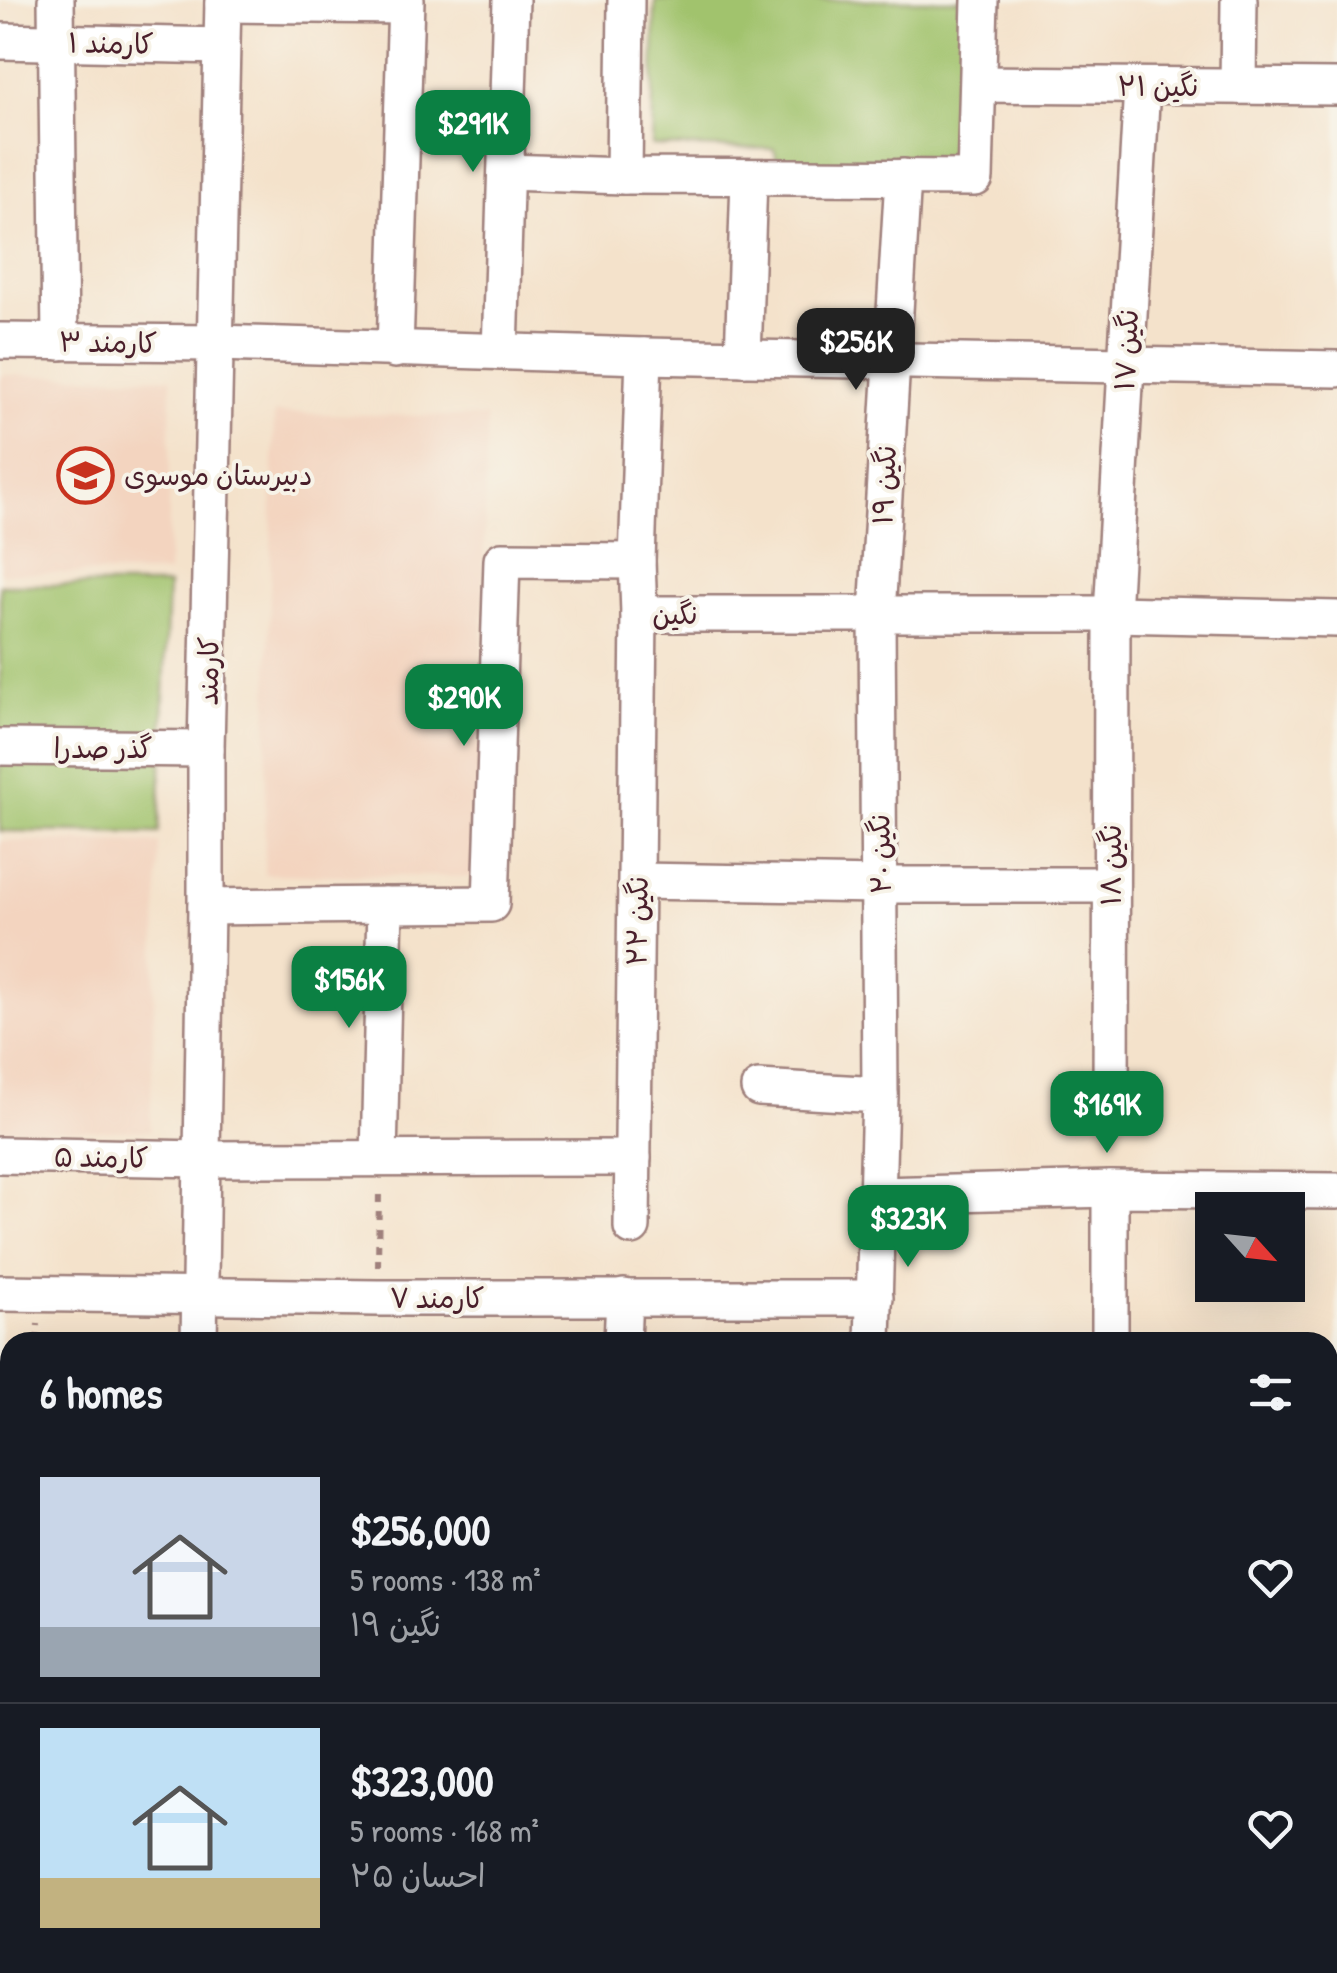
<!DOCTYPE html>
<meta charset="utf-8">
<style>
body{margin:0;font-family:"Patrick Hand","Playpen Sans Arabic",sans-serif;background:#242831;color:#f1f3f6;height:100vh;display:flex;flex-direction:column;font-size:38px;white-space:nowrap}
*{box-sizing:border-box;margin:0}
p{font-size:32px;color:#9ea1a6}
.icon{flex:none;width:55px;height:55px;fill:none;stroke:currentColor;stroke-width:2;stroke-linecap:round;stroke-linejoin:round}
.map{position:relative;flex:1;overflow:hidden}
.sheet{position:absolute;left:0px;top:1332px;width:1338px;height:642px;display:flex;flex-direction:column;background:#171b24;border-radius:30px 30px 0 0;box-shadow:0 10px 40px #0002}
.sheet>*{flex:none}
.needle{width:65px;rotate:117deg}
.buttons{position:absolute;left:1195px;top:1192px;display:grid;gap:20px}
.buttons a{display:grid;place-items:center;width:110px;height:110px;border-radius:0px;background:#171b24;box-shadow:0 10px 40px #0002;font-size:50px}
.price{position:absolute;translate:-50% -85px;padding:0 22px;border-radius:20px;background:#0b8043;color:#fff;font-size:32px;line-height:65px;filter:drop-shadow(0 2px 5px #0008)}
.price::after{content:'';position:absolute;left:50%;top:60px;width:30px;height:22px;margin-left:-15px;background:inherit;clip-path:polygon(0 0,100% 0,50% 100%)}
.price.on{background:#222;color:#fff}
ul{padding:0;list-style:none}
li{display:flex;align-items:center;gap:30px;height:250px;padding:0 40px}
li+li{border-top:2px solid #363941}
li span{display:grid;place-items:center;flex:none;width:280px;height:200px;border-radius:0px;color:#555}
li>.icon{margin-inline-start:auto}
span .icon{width:120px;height:120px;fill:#fffc;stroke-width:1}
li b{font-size:42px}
h2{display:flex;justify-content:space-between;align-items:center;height:120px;padding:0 40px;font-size:42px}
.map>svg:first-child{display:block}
</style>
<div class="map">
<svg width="1337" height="1973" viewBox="0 0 1337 1973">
<rect width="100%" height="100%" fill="#f7f3e8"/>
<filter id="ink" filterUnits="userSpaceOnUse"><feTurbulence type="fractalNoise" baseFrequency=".01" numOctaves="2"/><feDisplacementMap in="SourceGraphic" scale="20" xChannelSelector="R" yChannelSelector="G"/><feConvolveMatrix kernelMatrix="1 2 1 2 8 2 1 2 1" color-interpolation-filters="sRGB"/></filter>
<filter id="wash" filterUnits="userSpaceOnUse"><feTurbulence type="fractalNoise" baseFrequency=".0048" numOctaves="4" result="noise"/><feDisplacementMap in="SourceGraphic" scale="40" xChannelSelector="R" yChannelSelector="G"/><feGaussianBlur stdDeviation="2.25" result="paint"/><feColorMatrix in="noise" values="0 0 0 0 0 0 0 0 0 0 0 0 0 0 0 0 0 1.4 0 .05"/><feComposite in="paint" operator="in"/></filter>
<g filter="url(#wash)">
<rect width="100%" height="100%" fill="#f4e2cb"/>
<g fill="#f3d4bf">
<path d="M0 375 171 378 168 573H0Z"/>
<path d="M274 413 487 417 477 877 264 874Z"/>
<path d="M0 841 159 843 150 1131 0 1129Z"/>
</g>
<g fill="#a1c36d" stroke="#76714c" stroke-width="2.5">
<path d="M655 0H967L964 164 779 167 774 149 652 146Z"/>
<path d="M0 585H168L159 833 0 831Z"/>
</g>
</g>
<g filter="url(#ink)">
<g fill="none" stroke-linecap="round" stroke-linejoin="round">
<defs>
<g id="minor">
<path d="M56 0 60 342"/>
<path d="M223 4 405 6"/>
<path d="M0 41 222 46"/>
<path d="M979 84 1337 87"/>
<path d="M1238 86 1239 0"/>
<path d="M506 172 624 176 975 178 980 0"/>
<path d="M624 176 626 0"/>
<path d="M0 341 217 343 644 356 637 561 639 614H1112L1337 619"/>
<path d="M395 350 406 0"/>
<path d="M500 352 511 0"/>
<path d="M644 356 1337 369"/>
<path d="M743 358 749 178"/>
<path d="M0 747 206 749"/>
<path d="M637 881 880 885H1111"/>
<path d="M206 907 491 904 502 560 637 561"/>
<path d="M759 1088 880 1095 873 1342"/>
<path d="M880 1095 877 614 903 177"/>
<path d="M1111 1116 1112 614 1142 86"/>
<path d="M0 1155 202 1159 633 1158"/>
<path d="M379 1158 385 905"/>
<path d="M878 1195 1110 1189 1337 1191"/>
<path d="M632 1227 639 614"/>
<path d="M0 1293 378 1298H875"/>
<path d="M199 1342 206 907V749L223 0"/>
<path d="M622 1342 624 1297"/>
<path d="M1110 1342V1189"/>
<path d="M1328 1477H1337"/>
<path d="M0 1698H10"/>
<path d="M1328 1822 1337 1826"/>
<path d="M639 1965 640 1973"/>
<path d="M24 1973V1965"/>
<path d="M198 1973V1965"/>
<path d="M343 1973V1965"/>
<path d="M933 1973V1965"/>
</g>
</defs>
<use href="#minor" stroke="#9f807b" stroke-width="40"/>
<g stroke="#9f807b" stroke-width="6" stroke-dasharray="8 8" stroke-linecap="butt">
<path d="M378 1267 379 1190"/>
<path d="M37 1342 38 1324"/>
<path d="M1180 1973 1183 1965"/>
</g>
<use href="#minor" stroke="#fff" stroke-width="35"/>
</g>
</g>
<defs>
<symbol id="school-ring" viewBox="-11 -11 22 22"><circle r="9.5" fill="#f7f3e8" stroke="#c8321e" stroke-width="1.5"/><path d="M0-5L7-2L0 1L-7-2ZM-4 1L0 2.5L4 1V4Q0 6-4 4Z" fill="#c8321e"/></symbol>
</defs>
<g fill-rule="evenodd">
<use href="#school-ring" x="54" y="444" width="63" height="63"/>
</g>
<g text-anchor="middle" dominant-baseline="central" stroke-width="8" stroke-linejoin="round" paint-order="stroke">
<g font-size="28" fill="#4a1f2b" stroke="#f7f3e8">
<text transform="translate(111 43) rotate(1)">کارمند ۱</text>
<text x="1158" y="86">نگین ۲۱</text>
<text transform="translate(108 342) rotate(1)">کارمند ۳</text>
<text transform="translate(1126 350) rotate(-87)">نگین ۱۷</text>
<text transform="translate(884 485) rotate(-87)">نگین ۱۹</text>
<text x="675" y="614">نگین</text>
<text transform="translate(208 671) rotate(-89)">کارمند</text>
<text x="103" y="748">گذر صدرا</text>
<text transform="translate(880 854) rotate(-91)">نگین ۲۰</text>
<text transform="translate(1111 865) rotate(-90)">نگین ۱۸</text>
<text transform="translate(637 921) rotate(-89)">نگین ۲۲</text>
<text transform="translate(101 1157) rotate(1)">کارمند ۵</text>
<text x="437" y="1298">کارمند ۷</text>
</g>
<g font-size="28" fill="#4a1f2b" stroke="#f7f3e8" text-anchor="start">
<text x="124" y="475">دبیرستان موسوی</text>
</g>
</g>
</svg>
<div class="buttons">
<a><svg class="needle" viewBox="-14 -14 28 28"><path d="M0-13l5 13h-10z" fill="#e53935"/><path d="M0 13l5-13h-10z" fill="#9ea1a6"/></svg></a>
</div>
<b class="price" style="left:473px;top:175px">$291K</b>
<b class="price on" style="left:856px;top:393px">$256K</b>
<b class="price" style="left:464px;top:749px">$290K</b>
<b class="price" style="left:349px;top:1031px">$156K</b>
<b class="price" style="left:1107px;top:1156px">$169K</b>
<b class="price" style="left:908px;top:1270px">$323K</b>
<section class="sheet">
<h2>6 homes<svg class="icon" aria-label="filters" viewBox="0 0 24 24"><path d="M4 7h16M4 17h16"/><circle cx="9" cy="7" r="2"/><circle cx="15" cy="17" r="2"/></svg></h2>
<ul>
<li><span style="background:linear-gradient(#c9d6e8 75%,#9aa5b1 0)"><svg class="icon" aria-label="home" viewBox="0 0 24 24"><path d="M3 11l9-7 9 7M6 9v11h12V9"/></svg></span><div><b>$256,000</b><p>5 rooms · 138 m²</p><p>نگین ۱۹</p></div><svg class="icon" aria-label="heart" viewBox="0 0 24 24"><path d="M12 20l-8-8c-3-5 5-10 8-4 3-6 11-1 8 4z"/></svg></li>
<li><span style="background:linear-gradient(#bfe0f5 75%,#c2b280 0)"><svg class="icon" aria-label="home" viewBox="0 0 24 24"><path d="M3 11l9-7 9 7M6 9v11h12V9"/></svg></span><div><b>$323,000</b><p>5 rooms · 168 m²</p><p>احسان ۲۵</p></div><svg class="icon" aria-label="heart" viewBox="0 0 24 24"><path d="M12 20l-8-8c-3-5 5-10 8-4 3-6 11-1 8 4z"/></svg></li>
</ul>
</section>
</div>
